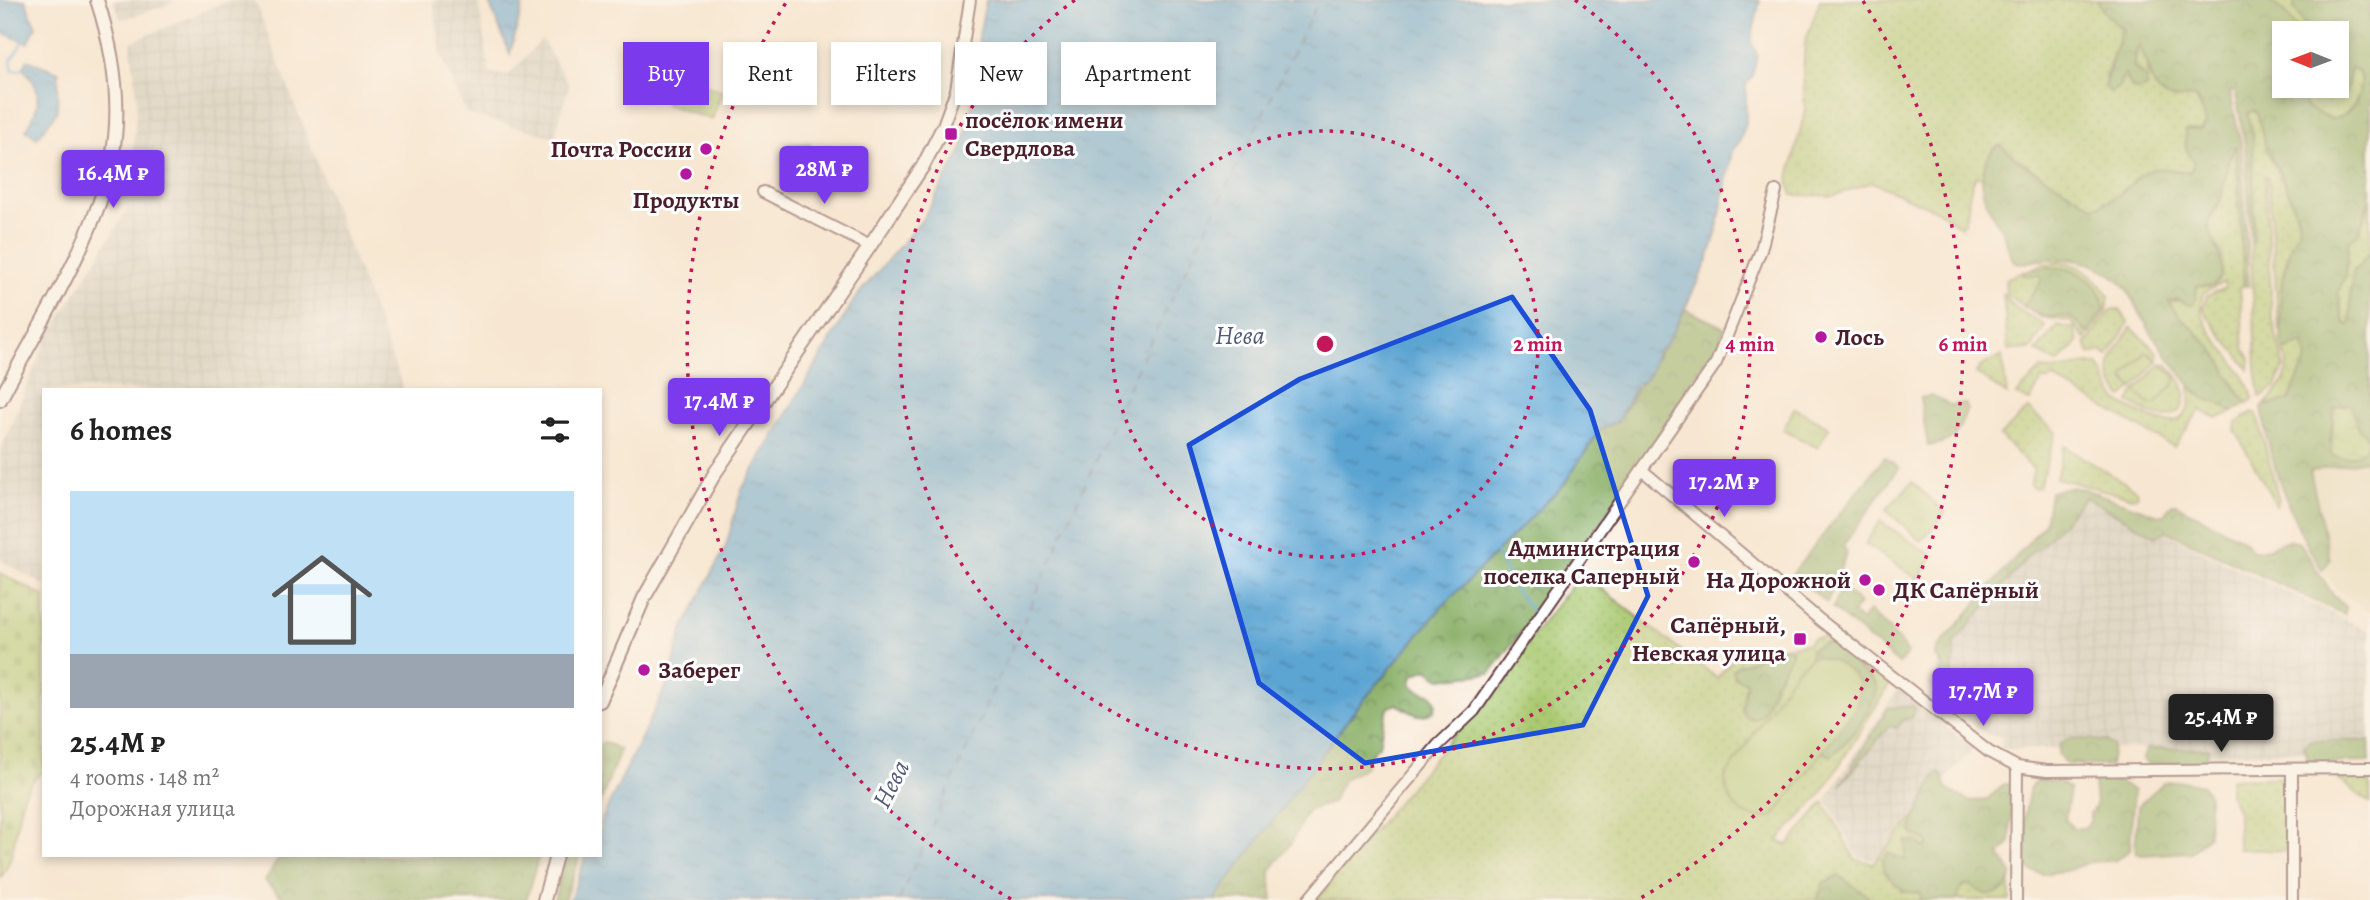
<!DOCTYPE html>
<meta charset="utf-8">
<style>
body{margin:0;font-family:Alegreya,serif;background:#f6f6f6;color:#222;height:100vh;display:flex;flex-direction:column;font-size:26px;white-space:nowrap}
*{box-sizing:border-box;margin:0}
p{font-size:23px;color:#767676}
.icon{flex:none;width:38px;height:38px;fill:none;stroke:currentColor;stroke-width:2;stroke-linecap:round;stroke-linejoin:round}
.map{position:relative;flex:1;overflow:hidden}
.side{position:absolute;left:42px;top:388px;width:560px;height:469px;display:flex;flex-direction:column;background:#fff;border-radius:0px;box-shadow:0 4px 10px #0003}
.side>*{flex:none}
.top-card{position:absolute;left:623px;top:42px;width:665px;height:63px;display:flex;gap:14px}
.needle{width:46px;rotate:271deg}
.buttons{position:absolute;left:2272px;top:21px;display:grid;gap:14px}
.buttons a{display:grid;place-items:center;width:77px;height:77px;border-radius:0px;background:#fff;box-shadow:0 4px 10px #0003;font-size:35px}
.price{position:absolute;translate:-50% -60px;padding:0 16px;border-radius:7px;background:#7c3aed;color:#fff;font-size:23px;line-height:46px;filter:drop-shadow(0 2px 4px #0008)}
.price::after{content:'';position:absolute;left:50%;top:42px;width:21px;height:16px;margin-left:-10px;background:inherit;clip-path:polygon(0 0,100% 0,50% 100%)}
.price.current{background:#222;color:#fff}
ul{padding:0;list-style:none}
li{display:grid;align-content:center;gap:14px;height:371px;padding:0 28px}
li span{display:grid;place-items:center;height:217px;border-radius:0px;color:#555}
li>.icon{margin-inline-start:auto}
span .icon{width:126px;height:126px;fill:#fffc;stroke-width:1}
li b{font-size:30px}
h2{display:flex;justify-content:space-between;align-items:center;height:84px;padding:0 28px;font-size:30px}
.pill{padding:0 24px;border-radius:0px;background:#fff;box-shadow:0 4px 10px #0003;font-size:24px;line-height:63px}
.pill.current{background:#7c3aed;color:#fff}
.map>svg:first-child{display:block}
</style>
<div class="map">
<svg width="2370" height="900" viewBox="0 0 2370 900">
<defs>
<pattern id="industrial-grid" width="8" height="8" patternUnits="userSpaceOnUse" patternTransform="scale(1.75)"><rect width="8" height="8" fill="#c6c5b8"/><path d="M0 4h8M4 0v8" fill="none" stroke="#aca99e"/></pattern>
<pattern id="grass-dots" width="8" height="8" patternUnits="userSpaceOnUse" patternTransform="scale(1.75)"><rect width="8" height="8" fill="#aac971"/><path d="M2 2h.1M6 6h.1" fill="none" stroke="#94ac62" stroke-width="1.8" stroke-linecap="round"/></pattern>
<pattern id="forest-crowns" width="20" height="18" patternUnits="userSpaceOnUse" patternTransform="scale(1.75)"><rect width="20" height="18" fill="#87ad63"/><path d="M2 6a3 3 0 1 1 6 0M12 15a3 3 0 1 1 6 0" fill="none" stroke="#708c52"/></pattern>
<pattern id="wetland-marsh" width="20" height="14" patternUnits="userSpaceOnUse" patternTransform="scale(1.75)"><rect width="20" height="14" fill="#aac971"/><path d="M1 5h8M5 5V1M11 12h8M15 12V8" fill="none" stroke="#94ac62"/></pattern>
<pattern id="cemetery-stones" width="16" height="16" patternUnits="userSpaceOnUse" patternTransform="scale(1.75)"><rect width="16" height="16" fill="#aac971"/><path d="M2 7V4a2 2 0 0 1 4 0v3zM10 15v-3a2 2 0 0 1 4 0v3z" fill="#94ac62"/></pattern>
<pattern id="park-tufts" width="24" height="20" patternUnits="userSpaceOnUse" patternTransform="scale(1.75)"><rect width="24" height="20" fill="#aac971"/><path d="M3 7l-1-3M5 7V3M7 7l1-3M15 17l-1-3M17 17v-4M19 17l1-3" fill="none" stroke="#94ac62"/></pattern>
<pattern id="water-ripples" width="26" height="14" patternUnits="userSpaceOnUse" patternTransform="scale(1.75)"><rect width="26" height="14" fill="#5ba4d2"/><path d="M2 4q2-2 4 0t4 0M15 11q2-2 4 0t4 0" fill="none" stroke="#4d85ab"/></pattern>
</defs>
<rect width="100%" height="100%" fill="#fff"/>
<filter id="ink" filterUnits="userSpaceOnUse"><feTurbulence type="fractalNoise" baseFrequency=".0143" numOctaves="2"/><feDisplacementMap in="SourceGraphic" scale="14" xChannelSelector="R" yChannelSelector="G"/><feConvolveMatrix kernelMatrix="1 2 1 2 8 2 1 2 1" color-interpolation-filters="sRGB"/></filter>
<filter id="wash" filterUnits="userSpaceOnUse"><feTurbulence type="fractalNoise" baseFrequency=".00686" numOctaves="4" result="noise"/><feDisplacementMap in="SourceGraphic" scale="28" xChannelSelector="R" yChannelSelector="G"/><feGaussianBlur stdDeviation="1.57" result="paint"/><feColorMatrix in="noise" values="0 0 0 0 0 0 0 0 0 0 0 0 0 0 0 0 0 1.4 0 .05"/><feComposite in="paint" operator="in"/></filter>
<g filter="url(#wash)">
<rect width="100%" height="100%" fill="#f7e7d2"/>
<path fill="#e3dbba" d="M2366 460 2370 484V613L2336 589 2322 570 2330 559 2310 471Z"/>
<g fill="url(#industrial-grid)">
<path d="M113 0H174L165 6 121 20Z"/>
<path d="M230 0H255L404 390H44V585L0 560V452L44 344 127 210 121 192 132 164 137 100 131 42Z"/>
<path d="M433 0H478L490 73 508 76 542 39 569 85 555 137 466 114 441 54Z"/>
<path d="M2080 490 2227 564 2370 631V750L2208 754V748L2001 749 2002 736 1988 735 1958 714 1927 684 1938 672V665Z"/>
<path d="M1899 687 1973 749 1873 860 1857 856 1826 799Z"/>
</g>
<g fill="url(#grass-dots)" stroke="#7a744e" stroke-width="2">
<path d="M1820 0H2097L2103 11 2122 29 2105 78 2118 88 2125 73 2146 79 2134 67 2139 44 2144 51 2148 76 2165 95 2196 97 2207 124 2201 130 2185 131 2186 148 2194 163 2190 172C2181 173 2171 167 2163 169 2135 176 2120 197 2094 207L2013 157 1987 161 1982 178 1977 176C1964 192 1973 211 1961 227L1938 211 1872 182 1833 196 1792 195 1788 182 1805 110 1803 74 1805 43Z"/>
<path d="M2266 0H2295L2294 7 2309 33H2300L2283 10Z"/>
<path d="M2351 67 2359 71C2364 92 2354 116 2331 119L2306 108 2301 93 2306 86H2322L2325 93 2346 92Z"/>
<path d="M2254 110C2263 121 2262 134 2266 147 2276 176 2298 198 2299 230 2290 248 2282 270 2281 290 2280 304 2284 318 2279 330L2268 178 2265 176 2272 316 2284 368 2276 386 2260 397 2256 368 2251 244 2254 242 2253 138 2247 114Z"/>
<path d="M2236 146 2244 286 2240 287 2244 348 2250 358 2249 370C2236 350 2211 327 2203 307L2207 296 2225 288 2224 282 2203 294C2190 330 2247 361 2253 399L2246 404 2210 346 2188 328 2168 301H2180L2196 294 2197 286 2209 287 2220 276 2222 255 2209 232V223L2221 200 2229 161Z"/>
<path d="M2370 199V252L2353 276 2350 298 2351 324 2348 325 2344 323 2338 293 2345 276 2349 241Z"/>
<path d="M2061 262C2085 265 2095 277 2109 296L2106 312 2085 339 2070 321 2040 317 2006 294 2005 279 2043 264Z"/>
<path d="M2003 294 2012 305 2045 326 2031 349 2008 350Z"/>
<path d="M2112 309H2120L2128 323 2108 356 2101 351 2090 354 2086 344Z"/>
<path d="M2058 325 2074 329 2079 341 2058 363 2036 351Z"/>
<path d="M2131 327 2158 353V361L2149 352 2124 380 2133 388 2122 397C2097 369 2115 353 2131 327Z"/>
<path d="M2296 343H2304L2307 359 2289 400 2282 404H2265C2282 387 2294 373 2283 350L2291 349Z"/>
<path d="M2002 356 2007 395 1976 373 1981 366Z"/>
<path d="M2166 363C2179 379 2193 391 2180 411 2161 424 2147 412 2129 402L2135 391 2149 404H2156L2174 384 2175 377 2161 364Z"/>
<path d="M2089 364 2098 365C2107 375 2107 389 2116 399 2122 405 2132 409 2140 413 2171 430 2194 424 2190 384 2202 400 2219 398 2233 412L2217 418 2200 410 2174 447 2051 377 2049 381 2042 379 2030 401 2016 395 2041 369C2059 372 2071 366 2089 364Z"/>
<path d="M2028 409 2056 432 2039 487 2034 488 2030 485 2034 470 2000 436Z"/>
<path d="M2253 412 2257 414 2279 500 2276 505 2235 430 2236 423Z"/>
<path d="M2064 446 2137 490 2138 496 2131 497 2056 478Z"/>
<path d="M1581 573 1717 678 1744 646 1757 654 1764 649 1806 644 1813 638 1834 636 1891 682 1820 796 1777 841 1788 845 1824 802 1855 859 1873 863 1923 807 2010 876V900H1316L1492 689Z"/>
<path d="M2370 775V803L2338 779V776Z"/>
<path d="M2286 777V851L2238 849V811L2230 795 2231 779Z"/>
</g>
<g fill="url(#forest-crowns)" stroke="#686647" stroke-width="2" fill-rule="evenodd">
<path d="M2097 0H2266L2283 10 2300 33H2284V86H2306L2301 93 2306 108 2331 119C2354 116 2364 92 2359 72L2351 68 2346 92 2340 98 2325 93 2322 86H2336V33H2309L2294 7 2295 0H2370V199L2359 233 2349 241 2345 276 2338 292 2344 323 2348 325 2351 323 2350 298 2353 272 2370 252V484L2366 460 2310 471 2330 560 2322 570C2290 519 2270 466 2262 407L2289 400 2307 359 2304 343 2283 350 2281 342V290L2291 244 2299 230V221L2283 178 2266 148 2257 113 2254 110 2247 114 2253 138 2254 242 2251 244 2245 145 2236 94 2234 91 2230 92 2241 144 2249 286H2244L2236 147C2225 160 2226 182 2221 198 2218 207 2210 212 2209 222 2207 240 2236 267 2213 286H2197L2196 299 2191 306 2177 299 2168 301C2183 322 2195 329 2210 346 2226 362 2230 387 2247 403L2233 412C2223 402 2205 402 2196 392 2182 376 2159 345 2148 328 2140 315 2134 297 2124 286 2097 256 2055 255 2019 264L2014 262C2008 251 2006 237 1999 226 1986 203 1975 188 1987 160 1990 153 1992 147 2001 145L2020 162 2094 207C2102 204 2111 201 2119 196 2131 186 2136 174 2153 169 2166 166 2177 174 2190 172L2194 163 2186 148 2185 130H2201L2206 124 2201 104 2196 97C2187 95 2182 100 2174 99 2148 97 2149 59 2139 45L2135 51 2134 67 2146 79 2147 87 2140 91 2132 88 2125 74 2118 88 2111 92 2104 87 2122 29 2103 11ZM2346 404 2361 432V453L2345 456 2330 442 2334 408Z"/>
<path d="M2048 267C2075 267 2102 279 2104 310L2087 332 2069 316 2043 317 2023 307 2041 281V275H2023V271Z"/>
<path d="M1685 309 1725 328 1711 361 1703 363C1640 471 1567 575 1490 673L1441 679 1427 669 1413 675 1411 684 1417 690 1432 695 1436 703 1434 711C1418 721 1411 711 1397 704L1389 707 1383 723 1379 746 1373 750 1367 766 1343 780 1332 803 1308 810 1291 843 1270 871 1273 900H1214L1352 714 1440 608 1564 484 1600 430 1618 421Z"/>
<path d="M1932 395 1950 405 1966 404 1967 409C1956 434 1959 441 1928 446L1920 398Z"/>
<path d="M1885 457 1899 468 1843 546 1847 552 1827 603 1792 574Z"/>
<path d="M2068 487 2084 489 2159 515H2164L2172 504H2176L2245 541 2252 551H2261L2287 540 2300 543 2333 595 2345 607V615L2166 531 2156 536 2085 497 2041 547 2032 552 1954 643 1953 674 1966 695 1963 702 1943 693 1937 682 1943 667 1936 657 1937 649 2045 523 2050 492Z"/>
<path d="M1842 588 1860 604 1853 613 1861 621 1869 611 1893 633 1908 653 1899 664 1832 608Z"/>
<path d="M1823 643C1843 642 1849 656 1860 669 1865 675 1873 679 1877 686 1874 711 1849 740 1831 756L1820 750 1810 653 1811 649Z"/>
<path d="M1784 648 1792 650V654L1781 671 1762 715 1753 719 1746 717 1742 710 1746 682 1735 678 1733 671 1738 665C1758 662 1761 651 1784 648Z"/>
<path d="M1913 706 1915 710 1912 717 1904 719 1897 728 1889 726 1840 786 1888 708Z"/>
<path d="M2070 738 2106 741 2113 746 2110 766 2066 764 2058 754 2059 745Z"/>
<path d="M2311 740 2369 741 2370 762 2319 763 2308 760 2304 746Z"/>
<path d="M605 742 620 750 600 803V744Z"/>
<path d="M2208 748 2207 761 2203 764H2147L2143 759 2146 749Z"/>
<path d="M1936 774H1942L1946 789 1969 801 1986 800 2005 784 2013 785 2010 844 1999 855 2013 874 2006 889C1988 898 1985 896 1969 884L1962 887 1957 900H1921L1920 893 1904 892 1883 871V859L1889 853 1905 860 1906 841H1915L1925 848 1928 846 1927 841 1911 833 1912 825Z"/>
<path d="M2098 778 2120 782 2134 791 2130 850 2114 861 2089 862 2069 870 2043 874 2031 871 2024 861 2027 837 2024 818 2030 787 2037 780 2059 782 2070 789 2065 820 2074 828H2084L2090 822V813L2096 806 2094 780Z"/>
<path d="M2183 781 2202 785 2209 795 2208 836 2192 852 2141 855 2135 851 2138 806 2163 783Z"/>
<path d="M280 856H539L526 900H285L265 881Z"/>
<path d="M571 856H580L564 900H554L564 866Z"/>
<path d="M1839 876 1874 900H1817L1824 882Z"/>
</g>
<path fill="url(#wetland-marsh)" stroke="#7a744e" stroke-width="2" d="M2350 404 2358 427 2369 440C2366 456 2344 461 2331 455L2334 408Z"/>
<path fill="url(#cemetery-stones)" stroke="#7a744e" stroke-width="2" d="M0 573 44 596V771C7 794 25 848 0 878Z"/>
<g fill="url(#park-tufts)" stroke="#7a744e" stroke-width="2">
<path d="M675 75 722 91 712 120 665 104Z"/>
<path d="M1794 408 1829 427 1818 448 1783 430Z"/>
<path d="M1912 482 1946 513 1921 541 1886 510Z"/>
</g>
<g fill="#aac971" stroke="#7a744e" stroke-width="2">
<path d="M810 143 813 183 791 184 788 145Z"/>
<path d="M2146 352 2158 361 2133 388 2124 377Z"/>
<path d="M2161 364 2175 377 2174 384 2155 404H2149L2135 391Z"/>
<path d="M1880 521 1933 556 1918 579 1865 544Z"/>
<path d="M1813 656C1834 658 1848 667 1860 684L1857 706 1773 817C1745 821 1726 807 1725 777L1796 670Z"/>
</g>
<g fill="url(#water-ripples)" stroke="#52627e" stroke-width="2">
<path d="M0 0H25L36 27 28 43 0 32Z"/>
<path d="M488 0H524L510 54Z"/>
<path d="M986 0H1760L1751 42 1757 55 1752 77 1746 85V124L1740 141 1732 151 1717 231 1708 260 1676 327 1664 347 1657 352C1651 365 1653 378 1637 384L1618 421 1600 430 1564 484 1441 608 1352 714 1214 900H570L586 856H600V823L669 680 682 631 726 546 741 491 856 297 922 220 962 150 973 100 979 35Z"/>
<path d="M27 60 59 72 57 112 37 138 26 130C40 109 44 87 23 69Z"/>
</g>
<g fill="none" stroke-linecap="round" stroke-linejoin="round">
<g stroke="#5ba4d2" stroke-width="2.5">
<path d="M23 69 13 71 11 61 23 41"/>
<path d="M1496 552 1517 593 1536 615"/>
</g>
<path stroke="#525b76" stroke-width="2" stroke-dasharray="9 7" stroke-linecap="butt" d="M899 900 1134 375 1319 0"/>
</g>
</g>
<g filter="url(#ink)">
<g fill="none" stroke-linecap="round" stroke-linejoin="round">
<defs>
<g id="minor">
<path d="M941 131 956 90 970 0"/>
<path d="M763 192 870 246"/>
<path d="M1642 470 1820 620 1989 752 2017 767 2047 771 2370 768"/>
<path d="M2292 769V900"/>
<path d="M1308 900 1438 745 1474 711 1716 363 1761 250 1776 191"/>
<path d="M2016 900 2017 767"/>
</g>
<g id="tertiary">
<path d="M0 400C37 328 97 236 112 158 122 106 113 49 97 0"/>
<path d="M600 701 644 598 715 473 870 246 923 166 941 131"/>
<path d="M544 900 556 856"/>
</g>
</defs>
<use href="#minor" stroke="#643d44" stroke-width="14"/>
<use href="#tertiary" stroke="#643d44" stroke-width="16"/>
<use href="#minor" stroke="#fff" stroke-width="10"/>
<use href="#tertiary" stroke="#fff" stroke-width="12"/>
</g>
</g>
<path d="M0 0H2370V900H0ZM1512 297 1590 410 1648 596 1583 725 1365 763 1259 683 1189 445 1300 379Z" fill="#f7e7d2" fill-opacity=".55" fill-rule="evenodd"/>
<path fill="none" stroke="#1d4ed8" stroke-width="5" stroke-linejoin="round" d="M1512 297 1590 410 1648 596 1583 725 1365 763 1259 683 1189 445 1300 379Z"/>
<g fill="none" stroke="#c2185b" stroke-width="3.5" stroke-dasharray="3.5 7">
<circle cx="1325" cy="344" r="213"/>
<path d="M1575 0A425 425 0 1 1 1075 0"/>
<path d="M1011 899A638 638 0 0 1 787 1M1863 1A638 638 0 0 1 1639 899"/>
</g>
<g fill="#b5179e" stroke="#fff" stroke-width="2.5">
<rect x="944" y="127" width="14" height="14" rx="3.5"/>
<circle cx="706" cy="149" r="7"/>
<circle cx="686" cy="174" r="7"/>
<circle cx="1821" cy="337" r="7"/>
<circle cx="1694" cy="562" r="7"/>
<circle cx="1865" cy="580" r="7"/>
<circle cx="1879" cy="590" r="7"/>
<rect x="1793" y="632" width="14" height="14" rx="3.5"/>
<circle cx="644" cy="670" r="7"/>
</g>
<g text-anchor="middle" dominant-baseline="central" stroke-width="6" stroke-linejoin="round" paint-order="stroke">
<g font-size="24" font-weight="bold" fill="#4a1f2b" stroke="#fff" text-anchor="start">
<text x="965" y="120">посёлок имени<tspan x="965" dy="28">Свердлова</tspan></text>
<text x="692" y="149" text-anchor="end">Почта России</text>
<text x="686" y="200" text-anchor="middle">Продукты</text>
<text x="1835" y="337">Лось</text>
<text x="1680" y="548" text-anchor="end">Администрация<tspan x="1680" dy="28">поселка Саперный</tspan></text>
<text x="1851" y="580" text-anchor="end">На Дорожной</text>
<text x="1893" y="590">ДК Сапёрный</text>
<text x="1786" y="625" text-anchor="end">Сапёрный,<tspan x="1786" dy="28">Невская улица</tspan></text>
<text x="658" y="670">Заберег</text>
</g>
<g font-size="26" font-style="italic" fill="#525b76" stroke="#fff">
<text x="1240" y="335">Нева</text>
<text transform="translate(891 784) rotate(-63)">Нева</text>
</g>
</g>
<circle cx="1325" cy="344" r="10" fill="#c2185b" stroke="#fff" stroke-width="3.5"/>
<g font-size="21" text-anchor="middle" font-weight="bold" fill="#c2185b" stroke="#fff" stroke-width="6" stroke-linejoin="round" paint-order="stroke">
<text x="1538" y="351">2 min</text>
<text x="1750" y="351">4 min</text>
<text x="1963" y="351">6 min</text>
</g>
</svg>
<div class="buttons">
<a><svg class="needle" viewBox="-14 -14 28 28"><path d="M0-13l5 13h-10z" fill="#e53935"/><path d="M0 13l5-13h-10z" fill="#767676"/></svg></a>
</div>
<b class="price" style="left:824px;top:206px">28M ₽</b>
<b class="price" style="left:113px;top:210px">16.4M ₽</b>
<b class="price" style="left:719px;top:438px">17.4M ₽</b>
<b class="price" style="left:1724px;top:519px">17.2M ₽</b>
<b class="price" style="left:1983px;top:728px">17.7M ₽</b>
<b class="price current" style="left:2221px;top:754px">25.4M ₽</b>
<div class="top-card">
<a class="pill current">Buy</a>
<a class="pill">Rent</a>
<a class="pill">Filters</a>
<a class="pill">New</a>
<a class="pill">Apartment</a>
</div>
<section class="side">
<h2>6 homes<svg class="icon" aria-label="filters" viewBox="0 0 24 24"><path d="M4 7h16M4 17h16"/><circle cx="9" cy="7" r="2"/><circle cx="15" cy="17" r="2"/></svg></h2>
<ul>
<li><span style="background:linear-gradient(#bfe0f5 75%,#9aa5b1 0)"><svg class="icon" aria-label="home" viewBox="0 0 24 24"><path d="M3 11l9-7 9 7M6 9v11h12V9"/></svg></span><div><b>25.4M ₽</b><p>4 rooms · 148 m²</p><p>Дорожная улица</p></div></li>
</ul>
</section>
</div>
